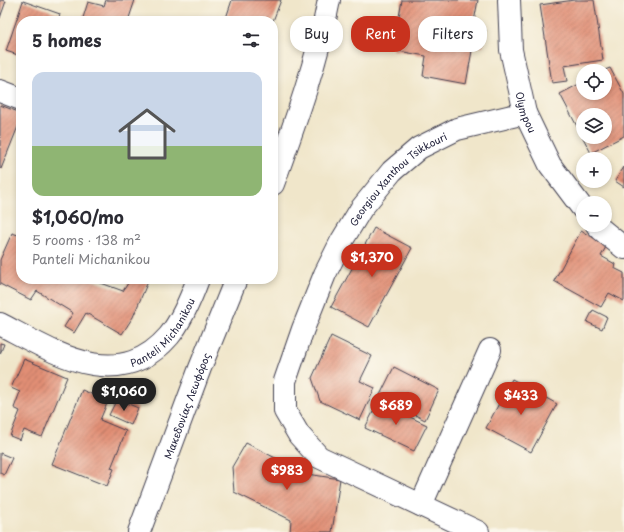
<!DOCTYPE html>
<meta charset="utf-8">
<style>
body{margin:0;font-family:"Playpen Sans",sans-serif;background:#f7f7f7;color:#2b2b33;height:100vh;display:flex;flex-direction:column;font-size:15px;white-space:nowrap}
*{box-sizing:border-box;margin:0}
p{font-size:13px;color:#7c7c81}
.icon{flex:none;width:22px;height:22px;fill:none;stroke:currentColor;stroke-width:2;stroke-linecap:round;stroke-linejoin:round}
.map{position:relative;flex:1;overflow:hidden}
.panel{position:absolute;left:16px;top:16px;width:262px;height:268px;display:flex;flex-direction:column;background:#fff;border-radius:16px;box-shadow:0 2px 6px #0003}
.panel>*{flex:none}
.top-card{position:absolute;left:290px;top:16px;width:274px;height:36px;display:flex;gap:8px}
.controls{position:absolute;left:576px;top:64px;display:grid;gap:8px}
.controls a{display:grid;place-items:center;width:36px;height:36px;border-radius:50%;background:#fff;box-shadow:0 2px 6px #0003;font-size:20px}
.price{position:absolute;translate:-50% -34px;padding:0 9px;border-radius:14px;background:#c8321e;color:#fff;font-size:13px;line-height:26px;filter:drop-shadow(0 1px 2px #0008)}
.price::after{content:'';position:absolute;left:50%;top:24px;width:12px;height:9px;margin-left:-6px;background:inherit;clip-path:polygon(0 0,100% 0,50% 100%)}
.price.active{background:#222;color:#fff}
ul{padding:0;list-style:none}
li{display:grid;align-content:center;gap:8px;height:212px;padding:0 16px}
li span{display:grid;place-items:center;height:124px;border-radius:12px;color:#555}
li>.icon{margin-inline-start:auto}
span .icon{width:72px;height:72px;fill:#fffc;stroke-width:1}
li b{font-size:17px}
h2{display:flex;justify-content:space-between;align-items:center;height:48px;padding:0 16px;font-size:17px}
.tag{padding:0 14px;border-radius:16px;background:#fff;box-shadow:0 2px 6px #0003;font-size:14px;line-height:36px}
.tag.active{background:#c8321e;color:#fff}
.map>svg:first-child{display:block}
</style>
<div class="map">
<svg width="624" height="532" viewBox="0 0 624 532">
<defs>
<pattern id="building-hatch" width="6" height="6" patternUnits="userSpaceOnUse"><rect width="6" height="6" fill="#e18e75"/><path d="M-1 1l2-2M0 6l6-6M5 7l2-2" fill="none" stroke="#b67461"/></pattern>
</defs>
<rect width="100%" height="100%" fill="#fbf7ec"/>
<filter id="ink" filterUnits="userSpaceOnUse"><feTurbulence type="fractalNoise" baseFrequency=".025" numOctaves="2"/><feDisplacementMap in="SourceGraphic" scale="8" xChannelSelector="R" yChannelSelector="G"/><feConvolveMatrix kernelMatrix="1 2 1 2 8 2 1 2 1" color-interpolation-filters="sRGB"/></filter>
<filter id="wash" filterUnits="userSpaceOnUse"><feTurbulence type="fractalNoise" baseFrequency=".012" numOctaves="4" result="noise"/><feDisplacementMap in="SourceGraphic" scale="16" xChannelSelector="R" yChannelSelector="G"/><feGaussianBlur stdDeviation="0.9" result="paint"/><feColorMatrix in="noise" values="0 0 0 0 0 0 0 0 0 0 0 0 0 0 0 0 0 1.4 0 .05"/><feComposite in="paint" operator="in"/></filter>
<g filter="url(#wash)">
<rect width="100%" height="100%" fill="#f0e6ca"/>
<g id="blocks">
<g fill="url(#building-hatch)" fill-rule="evenodd">
<path d="M0 0 6 1 0 18Z"/>
<path d="M106 0H135L128 21H82L88 2 104 6Z"/>
<path d="M232 0H281L273 21H233L226 18Z"/>
<path d="M402 0H478L473 27 486 30 483 47 473 45 466 84 423 76 426 56 393 50Z"/>
<path d="M574 0H594L603 60 564 66 567 81 552 83 540 5Z"/>
<path d="M23 1 60 14 58 21H21V56L6 51Z"/>
<path d="M610 68 624 94V136L591 153 560 94 583 82V93H605V70ZM583 115H605V137H583Z"/>
<path d="M0 105 21 113V119L1 169 0 168Z"/>
<path d="M624 167V187L615 181Z"/>
<path d="M374 228 412 248 369 327 331 307Z"/>
<path d="M581 231 607 245 601 256 615 264 614 268 624 273V301L609 293 601 307 554 281Z"/>
<path d="M12 233 21 236V279H90L123 291 130 280 128 279H149L133 317 122 334 86 313 74 333 64 327 73 313 37 291 31 300 0 284V260Z"/>
<path d="M593 310 607 317 602 329 587 322Z"/>
<path d="M331 336 372 356 360 381 375 388 360 420 320 401 312 378Z"/>
<path d="M0 343 4 344 0 354Z"/>
<path d="M24 359 67 377 42 437 24 430 20 440 10 436 20 411 14 408 20 392 11 388Z"/>
<path d="M394 367 439 390 425 420 379 397Z"/>
<path d="M512 379 557 404 531 452 486 428Z"/>
<path d="M82 390 108 401 100 420 126 431 111 468 114 469 107 486 52 464Z"/>
<path d="M117 399 138 408 131 425 109 415Z"/>
<path d="M378 402 427 425 414 451 365 428Z"/>
<path d="M246 443 307 474 340 479 332 532H290L291 520 234 492 232 467Z"/>
<path d="M0 453 12 458 4 475 0 473Z"/>
</g>
</g>
</g>
<g filter="url(#ink)">
<use href="#blocks" fill-opacity="0" stroke="#413f50" stroke-width="1"/>
<g fill="none" stroke-linecap="round" stroke-linejoin="round">
<defs>
<g id="street">
<path id="s1" d="M509 0 511 50 525 113 550 165 583 209"/>
<path d="M0 91 21 99"/>
<path d="M273 184C295 123 317 63 329 0"/>
<path d="M597 225 602 230 624 248"/>
<path id="s2" d="M0 324C54 352 118 395 169 336 182 320 191 298 198 279"/>
<path d="M421 505 490 350"/>
<path id="s3" d="M139 532 200 368 236 279"/>
<path id="s4" d="M478 532 319 457 299 435 285 411V381L303 329 325 274 341 242 361 209 392 171 419 148 457 129 525 113"/>
</g>
</defs>
<use href="#street" stroke="#413f50" stroke-width="24"/>
<use href="#street" stroke="#fff" stroke-width="22"/>
</g>
</g>
<g text-anchor="middle" dominant-baseline="central" stroke-width="4" stroke-linejoin="round" paint-order="stroke">
<g font-size="10" fill="#22223b" stroke="#fbf7ec">
<text stroke="none"><textPath href="#s1" startOffset="114">Olympou</textPath></text>
<text stroke="none"><textPath href="#s4" startOffset="500">Georgiou Xanthou Tsikkouri</textPath></text>
<text stroke="none"><textPath href="#s2" startOffset="185">Panteli Michanikou</textPath></text>
<text stroke="none"><textPath href="#s3" startOffset="135">Μακεδονίας Λεωφόρος</textPath></text>
</g>
</g>
</svg>
<div class="controls">
<a><svg class="icon" aria-label="locate" viewBox="0 0 24 24"><circle cx="12" cy="12" r="6"/><path d="M12 2v4M12 18v4M2 12h4M18 12h4"/></svg></a>
<a><svg class="icon" aria-label="layers" viewBox="0 0 24 24"><path d="M12 4l9 5-9 5-9-5zM3 14l9 5 9-5"/></svg></a>
<a>+</a>
<a>−</a>
</div>
<b class="price" style="left:372px;top:278px">$1,370</b>
<b class="price active" style="left:124px;top:412px">$1,060</b>
<b class="price" style="left:521px;top:416px">$433</b>
<b class="price" style="left:396px;top:426px">$689</b>
<b class="price" style="left:287px;top:491px">$983</b>
<div class="top-card">
<a class="tag">Buy</a>
<a class="tag active">Rent</a>
<a class="tag">Filters</a>
</div>
<section class="panel">
<h2>5 homes<svg class="icon" aria-label="filters" viewBox="0 0 24 24"><path d="M4 7h16M4 17h16"/><circle cx="9" cy="7" r="2"/><circle cx="15" cy="17" r="2"/></svg></h2>
<ul>
<li><span style="background:linear-gradient(#c9d6e8 60%,#8fb573 0)"><svg class="icon" aria-label="home" viewBox="0 0 24 24"><path d="M3 11l9-7 9 7M6 9v11h12V9"/></svg></span><div><b>$1,060/mo</b><p>5 rooms · 138 m²</p><p>Panteli Michanikou</p></div></li>
</ul>
</section>
</div>
